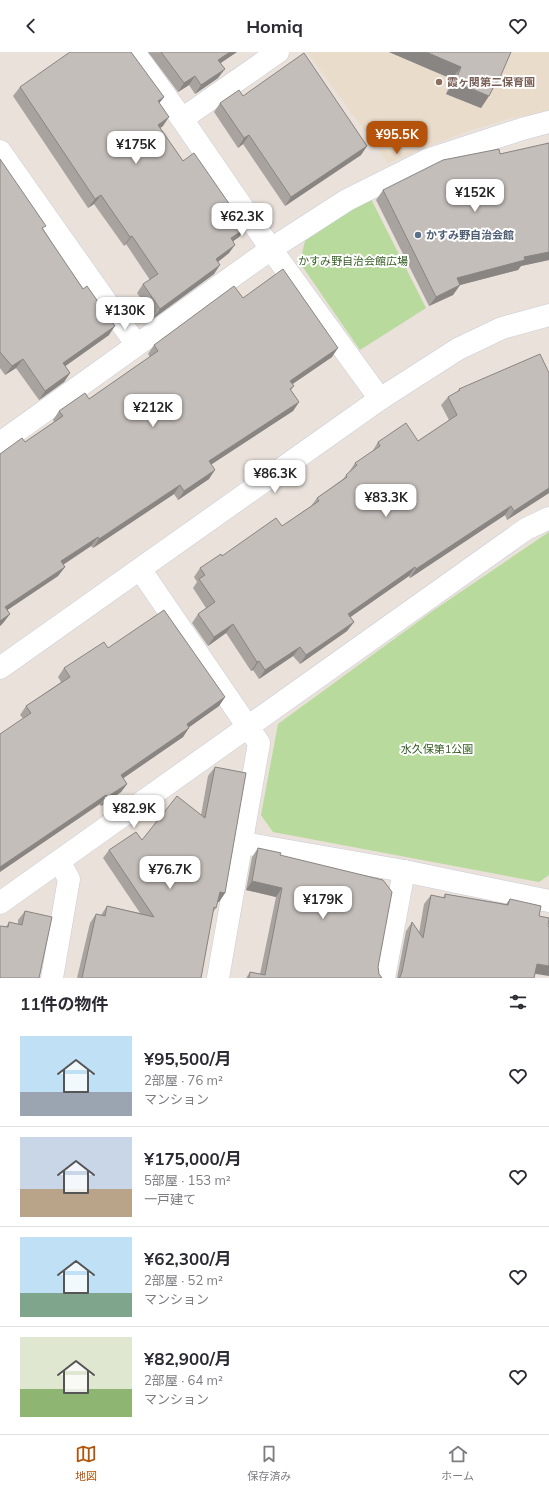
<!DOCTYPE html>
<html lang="ja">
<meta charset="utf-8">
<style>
body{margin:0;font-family:Mulish,"Noto Sans JP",sans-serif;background:#f2f2f3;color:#2b2b33;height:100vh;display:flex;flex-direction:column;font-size:15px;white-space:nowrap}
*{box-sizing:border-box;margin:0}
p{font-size:13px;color:#7c7c81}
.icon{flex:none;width:22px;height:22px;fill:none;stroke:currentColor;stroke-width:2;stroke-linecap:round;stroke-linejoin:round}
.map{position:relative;height:926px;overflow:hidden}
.sheet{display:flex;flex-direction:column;background:#fff;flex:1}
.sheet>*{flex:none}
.price{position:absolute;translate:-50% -34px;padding:0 9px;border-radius:8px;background:#fff;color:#222;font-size:13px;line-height:26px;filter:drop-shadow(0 1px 2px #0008)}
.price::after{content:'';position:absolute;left:50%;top:24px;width:12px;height:9px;margin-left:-6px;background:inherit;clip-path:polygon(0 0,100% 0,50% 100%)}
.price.active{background:#b45309;color:#fff}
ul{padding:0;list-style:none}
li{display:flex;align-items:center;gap:12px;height:100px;padding:0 20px}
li+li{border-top:1px solid #e1e1e2}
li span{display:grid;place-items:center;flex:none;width:112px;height:80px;border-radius:0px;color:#555}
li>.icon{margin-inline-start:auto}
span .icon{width:48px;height:48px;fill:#fffc;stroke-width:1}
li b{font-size:17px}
h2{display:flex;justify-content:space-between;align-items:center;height:48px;padding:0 20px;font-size:17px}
header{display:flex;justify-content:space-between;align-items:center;height:52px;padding:0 20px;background:#fff;font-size:18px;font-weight:700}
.tabs{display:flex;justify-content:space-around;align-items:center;height:56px;border-top:1px solid #e1e1e2;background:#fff;font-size:11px;color:#7c7c81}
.tabs a{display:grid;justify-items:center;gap:2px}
.tabs .active{color:#b45309}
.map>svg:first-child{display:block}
</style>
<header><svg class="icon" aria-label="back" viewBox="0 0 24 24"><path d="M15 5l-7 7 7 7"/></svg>Homiq<svg class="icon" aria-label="heart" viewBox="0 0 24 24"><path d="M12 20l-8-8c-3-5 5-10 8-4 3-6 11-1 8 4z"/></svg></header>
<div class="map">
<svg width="549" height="926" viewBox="0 0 549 926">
<rect width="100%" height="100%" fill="#e9e1da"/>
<path fill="#e9dccb" d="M307 0H549V60L511 66 462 81 388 111Z"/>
<g fill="#b8da9c">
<path d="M371 147 426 256 360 298 300 211 305 189 356 154Z"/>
<path d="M549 480V823L539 830 273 780 261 763 278 672 434 558Z"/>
</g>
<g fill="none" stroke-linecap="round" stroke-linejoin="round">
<defs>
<g id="minor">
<path d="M134 0 182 67 271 197 380 347"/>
<path d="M182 67 278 0"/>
<path d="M0 99 136 292"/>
<path d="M0 391 271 197 347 148 427 108 522 77 549 70"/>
<path d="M140 517 259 691 218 926"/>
<path d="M243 791 404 819 549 849"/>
<path d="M0 851 526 477 549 466"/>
<path d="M52 926 69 827 59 809"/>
<path d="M384 926 404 819"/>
</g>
<path id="tertiary" d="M0 616 380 347 458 297 502 276 549 263"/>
</defs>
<use href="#minor" stroke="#c9cdd8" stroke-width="23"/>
<use href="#tertiary" stroke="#c9cdd8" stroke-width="23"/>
<use href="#minor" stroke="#fff" stroke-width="22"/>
<use href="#tertiary" stroke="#fff" stroke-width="22"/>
</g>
<g fill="#a9a3a0">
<path d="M148 0H237L220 11 218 26 195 42 189 33 178 40Z"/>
<path d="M389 0H511L491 40 481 56 446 42 452 27Z"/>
<path d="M20 35 164 45 159 51 163 74 160 76 183 109 246 176 239 185 233 189 229 201 218 210 214 222 154 266 137 241 143 232 150 228 126 192 124 194 94 152 88 156 13 44Z"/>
<path d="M243 44 367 94 361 103 285 154 243 92 238 96 214 60 220 51Z"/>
<path d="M549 91V208L521 214 518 218 460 233 453 243 429 254 376 148 383 138 500 102Z"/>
<path d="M0 107 109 283 65 314 70 321 64 330 39 348 16 316 5 323 0 316Z"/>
<path d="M243 246 332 305 292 332 294 334 291 338 299 350 293 359 211 412 209 427 178 448 174 442 93 496 91 494 63 513 65 515 58 524 7 558 10 562 3 571 0 574V402L25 390 54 370 53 368 59 359 89 347 150 305 148 302 154 293Z"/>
<path d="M459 337 549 441 507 468 505 463 410 526 409 524 350 565 354 570 347 579 300 612 293 604 259 627 253 618 251 619 226 581 208 594 192 571 198 562 206 556 193 536 197 530 194 525 200 516 222 504 282 474 311 454 317 446 343 427 349 420 355 411 372 400 378 390 418 389 449 368 441 353 448 345 457 340Z"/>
<path d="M108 596 225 645 219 654 189 675 183 685 123 726 127 732 121 740 101 754 20 663 26 654 61 630 58 625 64 616Z"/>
<path d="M215 715 225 841 219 850H217L216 856 213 860 201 926H77L90 871 96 862 101 863 107 854 140 861 103 806 109 798 142 788 201 763 208 724Z"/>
<path d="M258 796 280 803 378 915 379 922 382 926H246L250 920 260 922 276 845 246 838 252 805Z"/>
<path d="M445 842 506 852 510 847 539 864 548 874 535 922 534 926H397L406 879 412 870 419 881 424 852 431 843 443 846Z"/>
<path d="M25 859 39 926 6 875 9 870 18 872V868Z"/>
</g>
<g fill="#898582">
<path d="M230 0H237L212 17 218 8Z"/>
<path d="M389 0H426L461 15 452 27Z"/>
<path d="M225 17 218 26 195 42 201 33Z"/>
<path d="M195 24 189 33 178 40 184 31Z"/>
<path d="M455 30 489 44 481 56 446 42Z"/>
<path d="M496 30H498L489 42Z"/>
<path d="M164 45 157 54 158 49Z"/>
<path d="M169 65 163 74 152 82 158 73Z"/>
<path d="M249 83 243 92 238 96 244 86Z"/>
<path d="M367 94 361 103 285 154 291 145Z"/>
<path d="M101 143 94 152 88 156 95 147Z"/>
<path d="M246 176 239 185 225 195 231 186Z"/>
<path d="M132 184 126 192 124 194 130 185Z"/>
<path d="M235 193 229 201 210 216 216 207Z"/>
<path d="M549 200V208L521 214 518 218 460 233 453 243 429 254 436 245 457 226 524 205Z"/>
<path d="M220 213 214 222 154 266 160 257Z"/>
<path d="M115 274 109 283 57 320 63 311Z"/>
<path d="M338 296 332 305 284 338 290 329Z"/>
<path d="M23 307 16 316 5 323 12 314Z"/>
<path d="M70 321 64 330 39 348 45 339Z"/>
<path d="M299 350 293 359 203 418 209 409Z"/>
<path d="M215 418 209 427 178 448 184 439Z"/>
<path d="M180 433 174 442 93 496 99 487Z"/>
<path d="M549 436V441L507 468 514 459Z"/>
<path d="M511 454 505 463 410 526 416 517Z"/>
<path d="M98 485 91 494 55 518 61 509Z"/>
<path d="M65 515 58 524 0 563 5 555Z"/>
<path d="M415 515 409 524 342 571 348 562Z"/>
<path d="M10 562 3 571 0 574V569Z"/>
<path d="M354 570 347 579 300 612 306 603Z"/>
<path d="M233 572 226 581 208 594 214 585Z"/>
<path d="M300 595 293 604 259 627 265 618Z"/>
<path d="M259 609 253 618 251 619 257 610Z"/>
<path d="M225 645 219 654 181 681 187 672Z"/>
<path d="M189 676 183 685 115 732 121 723Z"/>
<path d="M127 732 121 740 101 754 107 745Z"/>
<path d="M106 743 100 752 0 820V815Z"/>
<path d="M252 829 282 836 276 845 246 838Z"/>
<path d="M220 840 225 841 219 850 213 849Z"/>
<path d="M537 912 549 914V924L530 921Z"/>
</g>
<g fill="#c4beba" stroke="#898582">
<path d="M70 0H131L164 45 158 49 169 65 158 73 183 109 194 101 246 176 231 186 235 193 216 207 220 213 160 257 143 232 158 222 132 184 130 185 101 143 95 147 20 35Z"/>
<path d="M161 0H230L218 8 225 17 201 33 195 24 184 31Z"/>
<path d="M426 0H511L498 30H496L489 44 455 30 461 15Z"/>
<path d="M304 1 367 94 291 145 249 83 244 86 220 51 239 38 243 44Z"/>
<path d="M549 91V200L524 205 525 208 457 226 460 233 436 245 383 138 443 108 499 97 500 102Z"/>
<path d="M0 107 46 174 42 176 83 237 87 234 115 274 63 311 70 321 45 339 23 307 12 314 0 300Z"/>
<path d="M283 217 338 296 290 329 294 334 290 337 299 350 209 409 215 418 184 439 180 433 99 487 98 485 61 509 65 515 5 555 10 562 0 569V402L22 386 25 390 63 364 59 359 85 341 89 347 158 299 154 293 234 234 243 246Z"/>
<path d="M540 302 549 321V436L514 459 511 454 416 517 415 515 348 562 354 570 306 603 300 595 265 618 259 609 257 610 233 572 214 585 198 562 215 550 199 527 205 523 200 516 221 502 222 504 276 466 282 474 319 449 317 446 347 425 346 423 357 413 355 411 380 394 378 390 406 371 418 389 457 363 448 345 460 338 459 337Z"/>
<path d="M164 558 225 645 187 672 189 676 121 723 127 732 107 745 106 743 0 815V682L31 661 26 654 70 625 64 616 104 590 108 596Z"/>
<path d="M215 715 246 721 225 841 220 840 216 856 214 855 201 926H82L96 862 105 864 107 854 154 865 109 798 136 780 142 788 177 744 205 766Z"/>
<path d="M258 796 281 801 280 803 383 828 392 840 378 915 379 922 382 926H249L250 920 265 923 282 836 252 829Z"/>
<path d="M445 842 508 853 510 847 541 854 539 864 549 866 548 874 549 875V914L537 912 534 926H398L400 925 402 920 412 870 423 886 431 843 445 846Z"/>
<path d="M25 859 52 865 39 926H0V874L8 875 9 870 22 873Z"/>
</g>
<circle fill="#8d6e63" stroke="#fff" stroke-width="1.5" cx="439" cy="30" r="4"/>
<circle fill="#5c6f8a" stroke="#fff" stroke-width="1.5" cx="418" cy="183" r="4"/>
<g text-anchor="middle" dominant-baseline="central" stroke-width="4" stroke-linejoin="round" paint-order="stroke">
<g font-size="11" font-weight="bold" fill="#785e54" stroke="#fff" text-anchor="start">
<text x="447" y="30">霞ヶ関第二保育園</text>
</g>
<g font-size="11" font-weight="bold" fill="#4e5e75" stroke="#fff" text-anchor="start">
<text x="426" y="183">かすみ野自治会館</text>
</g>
<g font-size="11" fill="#335c20" stroke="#fff">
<text x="353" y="209">かすみ野自治会館広場</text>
<text x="437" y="697">水久保第1公園</text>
</g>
</g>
</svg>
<b class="price active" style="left:397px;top:103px">¥95.5K</b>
<b class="price" style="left:136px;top:113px">¥175K</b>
<b class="price" style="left:475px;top:161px">¥152K</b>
<b class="price" style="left:242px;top:185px">¥62.3K</b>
<b class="price" style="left:125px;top:279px">¥130K</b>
<b class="price" style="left:153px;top:376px">¥212K</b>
<b class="price" style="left:275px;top:442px">¥86.3K</b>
<b class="price" style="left:386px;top:466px">¥83.3K</b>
<b class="price" style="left:134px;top:777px">¥82.9K</b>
<b class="price" style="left:170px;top:838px">¥76.7K</b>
<b class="price" style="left:323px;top:868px">¥179K</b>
</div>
<section class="sheet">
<h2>11件の物件<svg class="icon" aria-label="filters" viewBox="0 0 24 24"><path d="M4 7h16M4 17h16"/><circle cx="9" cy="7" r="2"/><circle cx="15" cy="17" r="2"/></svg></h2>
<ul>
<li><span style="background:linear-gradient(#bfe0f5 70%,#9aa5b1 0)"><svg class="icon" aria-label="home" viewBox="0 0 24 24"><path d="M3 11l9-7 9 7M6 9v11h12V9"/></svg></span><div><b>¥95,500/月</b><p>2部屋 · 76 m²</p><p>マンション</p></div><svg class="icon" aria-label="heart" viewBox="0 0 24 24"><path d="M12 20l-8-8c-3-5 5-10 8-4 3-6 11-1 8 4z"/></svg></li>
<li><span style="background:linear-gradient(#c9d6e8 65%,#b9a48a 0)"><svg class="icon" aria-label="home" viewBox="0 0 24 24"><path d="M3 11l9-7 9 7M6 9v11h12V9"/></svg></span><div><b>¥175,000/月</b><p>5部屋 · 153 m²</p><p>一戸建て</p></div><svg class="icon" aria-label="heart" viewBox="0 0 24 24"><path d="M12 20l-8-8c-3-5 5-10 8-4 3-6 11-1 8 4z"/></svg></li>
<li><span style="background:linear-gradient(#bfe0f5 70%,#7fa58c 0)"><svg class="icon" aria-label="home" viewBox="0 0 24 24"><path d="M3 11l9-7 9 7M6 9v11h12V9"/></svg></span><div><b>¥62,300/月</b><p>2部屋 · 52 m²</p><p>マンション</p></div><svg class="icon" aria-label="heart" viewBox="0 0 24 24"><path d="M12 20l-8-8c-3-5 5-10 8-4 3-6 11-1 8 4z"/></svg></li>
<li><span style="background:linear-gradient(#dfe7d0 65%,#8fb573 0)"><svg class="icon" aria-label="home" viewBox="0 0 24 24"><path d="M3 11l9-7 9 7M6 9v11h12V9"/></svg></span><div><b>¥82,900/月</b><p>2部屋 · 64 m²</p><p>マンション</p></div><svg class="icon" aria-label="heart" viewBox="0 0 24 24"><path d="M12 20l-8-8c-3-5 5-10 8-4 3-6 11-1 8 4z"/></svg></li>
</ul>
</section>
<nav class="tabs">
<a class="active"><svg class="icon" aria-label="map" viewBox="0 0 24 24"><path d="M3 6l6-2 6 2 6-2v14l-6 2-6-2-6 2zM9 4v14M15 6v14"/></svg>地図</a>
<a><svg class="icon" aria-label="saved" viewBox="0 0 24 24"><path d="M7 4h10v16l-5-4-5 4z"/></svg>保存済み</a>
<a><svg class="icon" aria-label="home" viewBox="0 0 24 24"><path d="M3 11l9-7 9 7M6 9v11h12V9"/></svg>ホーム</a>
</nav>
